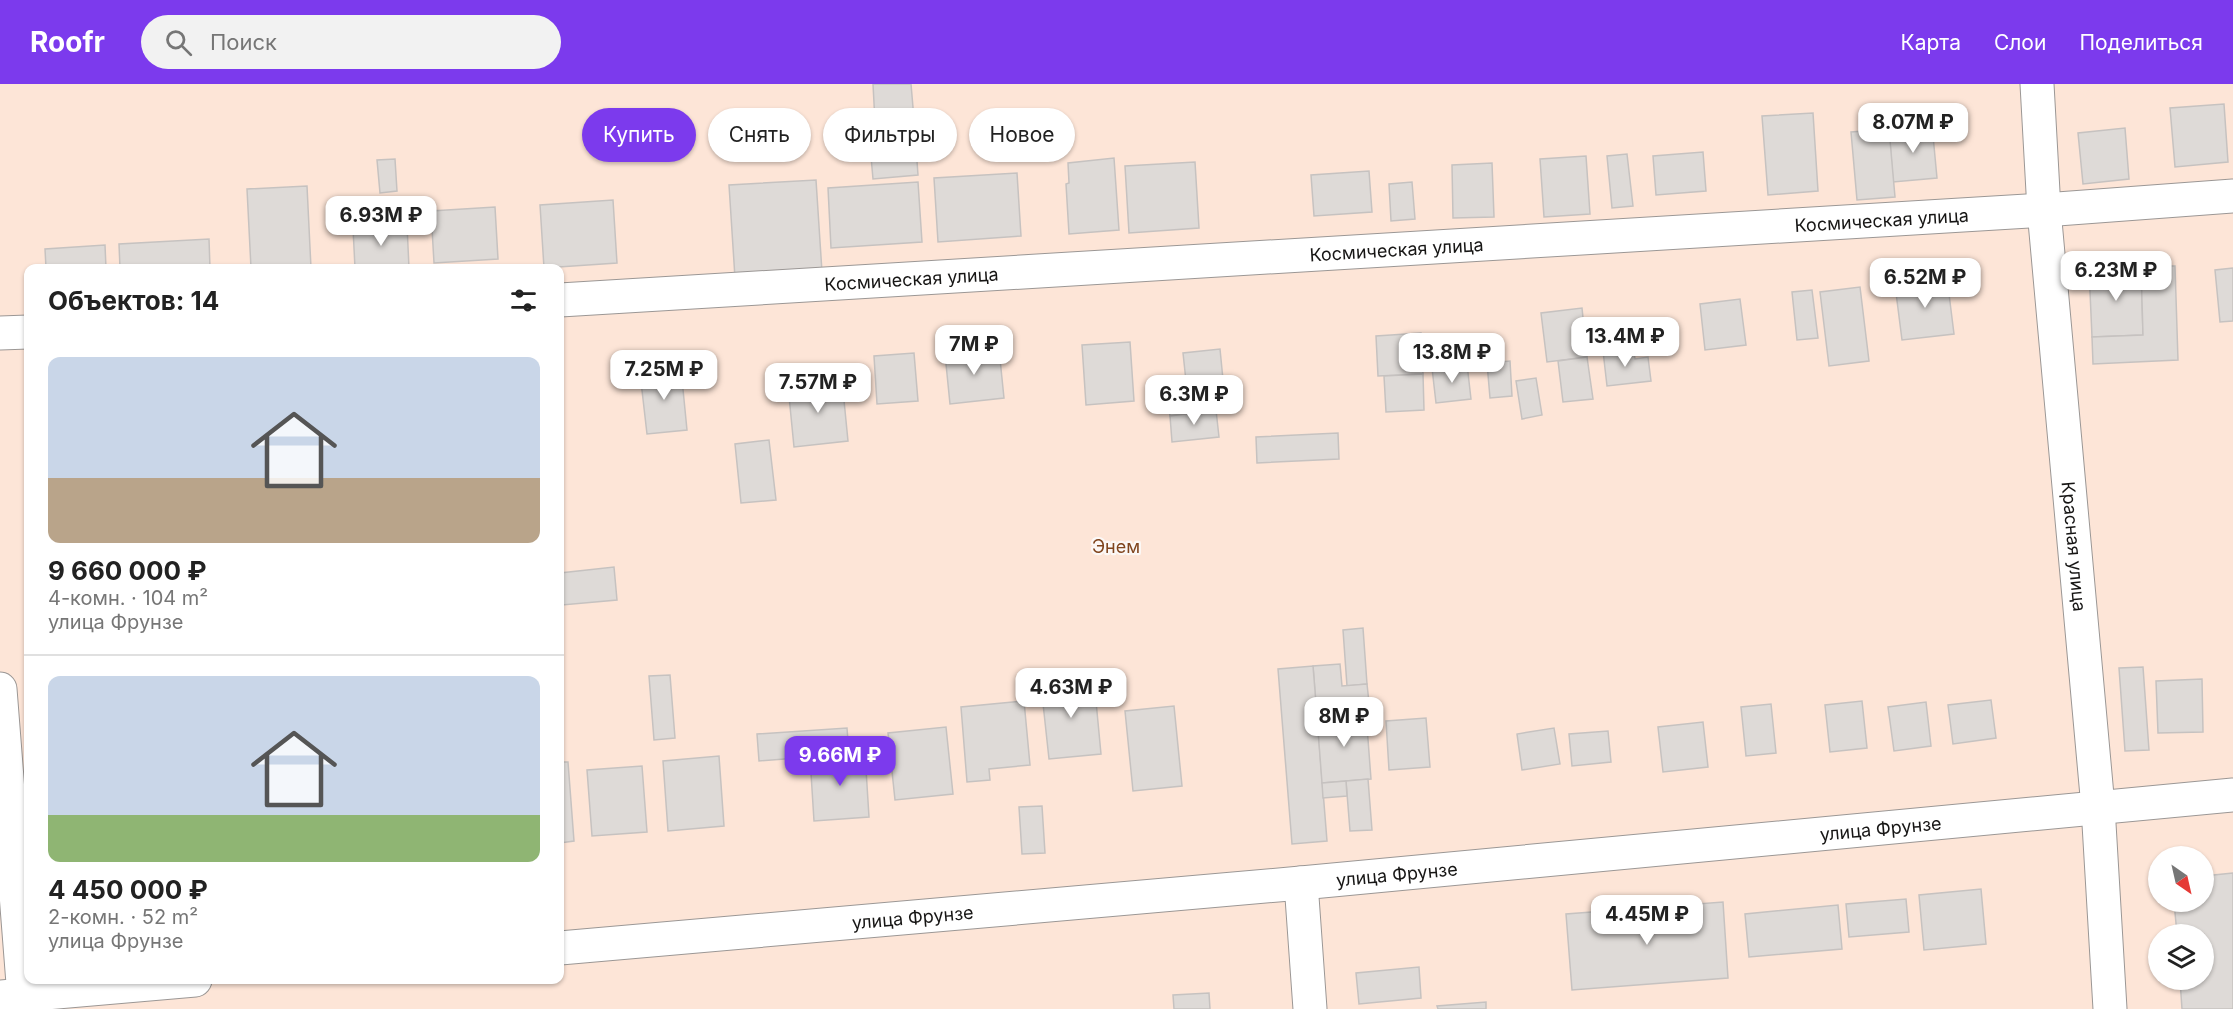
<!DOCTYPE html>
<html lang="ru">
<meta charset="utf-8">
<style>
body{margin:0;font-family:Inter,sans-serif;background:#f2f2f2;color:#222;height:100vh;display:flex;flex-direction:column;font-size:22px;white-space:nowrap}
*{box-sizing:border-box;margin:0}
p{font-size:20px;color:#767676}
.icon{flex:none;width:33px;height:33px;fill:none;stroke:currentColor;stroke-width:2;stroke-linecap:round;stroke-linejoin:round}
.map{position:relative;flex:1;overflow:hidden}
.sheet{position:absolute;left:24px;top:180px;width:540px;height:720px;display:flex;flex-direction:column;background:#fff;border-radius:12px;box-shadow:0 2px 4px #0004}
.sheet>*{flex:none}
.hud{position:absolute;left:582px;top:24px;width:570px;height:54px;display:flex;gap:12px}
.needle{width:39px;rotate:146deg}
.tools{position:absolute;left:2148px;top:762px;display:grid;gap:12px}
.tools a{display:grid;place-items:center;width:66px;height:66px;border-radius:50%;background:#fff;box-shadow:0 2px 4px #0004;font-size:30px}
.price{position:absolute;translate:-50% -51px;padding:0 14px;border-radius:12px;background:#fff;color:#222;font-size:20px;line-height:39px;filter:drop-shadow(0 2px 3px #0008)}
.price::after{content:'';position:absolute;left:50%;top:36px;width:18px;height:14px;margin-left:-9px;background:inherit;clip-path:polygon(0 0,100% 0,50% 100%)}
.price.on{background:#7c3aed;color:#fff}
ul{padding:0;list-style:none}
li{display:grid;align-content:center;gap:12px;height:318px;padding:0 24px}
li+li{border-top:2px solid #e0e0e0}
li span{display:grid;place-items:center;height:186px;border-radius:12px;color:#555}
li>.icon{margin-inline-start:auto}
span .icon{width:108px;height:108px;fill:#fffc;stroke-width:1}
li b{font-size:26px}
h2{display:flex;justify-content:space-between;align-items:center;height:72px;padding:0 24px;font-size:26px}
.tag{padding:0 21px;border-radius:27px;background:#fff;box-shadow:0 2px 4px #0004;font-size:21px;line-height:54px}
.tag.on{background:#7c3aed;color:#fff}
header{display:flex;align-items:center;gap:36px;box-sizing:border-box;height:84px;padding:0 30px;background:#7c3aed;color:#fff}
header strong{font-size:28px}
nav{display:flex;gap:33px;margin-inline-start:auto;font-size:21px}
.search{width:420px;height:54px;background:#f2f2f2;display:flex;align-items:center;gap:15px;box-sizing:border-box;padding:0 21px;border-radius:33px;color:#767676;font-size:22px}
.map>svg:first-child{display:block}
</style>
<header>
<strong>Roofr</strong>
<div class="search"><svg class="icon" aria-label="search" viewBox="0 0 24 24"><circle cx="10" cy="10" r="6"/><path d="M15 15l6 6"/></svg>Поиск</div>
<nav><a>Карта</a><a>Слои</a><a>Поделиться</a></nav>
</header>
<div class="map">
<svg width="2233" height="925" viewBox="0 0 2233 925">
<rect width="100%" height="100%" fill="#fcf8f6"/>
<path fill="#fde5d7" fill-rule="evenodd" d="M0 0H2233V925H0ZM28 184H560V896H28ZM2158 772H2204V818H2158ZM2158 850H2204V896H2158Z"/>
<g fill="#dedad7" stroke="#c6c2c0" stroke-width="1.5">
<path d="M873 0H911L914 35 875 38Z"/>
<path d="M2224 20 2228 78 2175 83 2170 24Z"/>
<path d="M1813 29 1818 107 1768 111 1762 32Z"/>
<path d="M914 35 918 91 873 95 868 39Z"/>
<path d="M1932 41 1937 94 1893 98 1889 45Z"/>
<path d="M2125 44 2129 95 2083 100 2078 49Z"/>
<path d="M1889 45 1895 113 1857 116 1851 48Z"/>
<path d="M1703 68 1706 107 1656 111 1653 72Z"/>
<path d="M1627 70 1633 122 1612 124 1607 72Z"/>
<path d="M1586 72 1590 130 1544 133 1540 75Z"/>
<path d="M1114 74 1119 146 1069 150 1066 100 1069 99 1068 79Z"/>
<path d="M395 75 397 107 380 109 377 76Z"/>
<path d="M1195 78 1199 144 1129 149 1125 82Z"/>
<path d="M1492 79 1494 133 1453 134 1452 81Z"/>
<path d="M1369 87 1372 128 1314 132 1311 91Z"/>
<path d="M1017 89 1021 152 938 158 934 94Z"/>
<path d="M816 96 822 188 735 194 729 101Z"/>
<path d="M918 98 922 158 831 164 828 104Z"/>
<path d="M1412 98 1415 135 1391 137 1389 100Z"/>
<path d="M307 102 311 184H251L247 105Z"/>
<path d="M382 116 384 136 352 138 351 118Z"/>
<path d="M613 116 617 179 544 184 540 121Z"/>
<path d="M495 123 498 175 434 179 431 127Z"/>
<path d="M407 141 409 184H355L353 144Z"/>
<path d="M209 155 210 184H120L119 160Z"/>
<path d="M105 161 106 184H46L45 165Z"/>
<path d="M2141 182 2143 251 2092 253 2089 185Z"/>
<path d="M2141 182H2175L2178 276 2093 280 2092 253 2143 251Z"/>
<path d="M2233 184V237L2220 238 2215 186Z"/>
<path d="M1947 194 1954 250 1902 256 1895 201Z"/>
<path d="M1860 203 1869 277 1829 282 1820 208Z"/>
<path d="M1812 206 1818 254 1797 256 1792 208Z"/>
<path d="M1740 215 1746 261 1705 266 1700 220Z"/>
<path d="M1582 224 1587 273 1547 278 1541 229Z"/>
<path d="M1421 249 1423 290 1378 292 1376 252Z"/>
<path d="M1130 258 1134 317 1086 321 1082 261Z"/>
<path d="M1633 264 1635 275 1648 273 1651 297 1607 302 1603 267Z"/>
<path d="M999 265 1004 314 950 320 945 270Z"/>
<path d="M1220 265 1226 326 1170 332 1166 299 1186 297 1183 269Z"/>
<path d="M914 269 918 317 877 320 874 272Z"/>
<path d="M1587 273 1593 315 1563 318 1558 277Z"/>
<path d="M1510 277 1512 312 1490 314 1487 279Z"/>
<path d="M1467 280 1471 315 1436 319 1432 284Z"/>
<path d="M681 285 687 346 647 350 640 289Z"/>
<path d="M1423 290 1424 326 1386 328 1384 292Z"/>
<path d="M1536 294 1542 331 1522 335 1516 297Z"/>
<path d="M842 296 848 357 794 363 788 302Z"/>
<path d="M1216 326 1219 353 1172 358 1170 332Z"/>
<path d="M1338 349 1339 375 1257 379 1256 353Z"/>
<path d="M769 356 776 416 741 419 735 360Z"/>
<path d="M614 483 617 516 562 521 560 489Z"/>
<path d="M1363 544 1367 600 1347 602 1343 546Z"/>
<path d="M1340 580 1342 602 1367 600 1370 628 1317 633 1313 582Z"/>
<path d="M1313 582 1327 757 1292 760 1278 585Z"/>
<path d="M2143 583 2149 666 2125 667 2119 584Z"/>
<path d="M670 591 675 654 654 656 649 592Z"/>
<path d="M2202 595 2203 648 2158 649 2156 597Z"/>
<path d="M1094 596 1101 670 1049 675 1041 601Z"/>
<path d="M1991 616 1996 654 1953 660 1948 621Z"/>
<path d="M1024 617 1030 681 989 685 990 696 967 698 961 623Z"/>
<path d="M1862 617 1867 664 1830 668 1825 621Z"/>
<path d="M1926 618 1931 662 1894 667 1888 623Z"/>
<path d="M1771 620 1776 669 1746 672 1741 623Z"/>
<path d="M1174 622 1182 702 1133 707 1125 627Z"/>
<path d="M1366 629 1371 695 1322 699 1317 633Z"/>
<path d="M1426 634 1430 683 1389 686 1386 637Z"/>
<path d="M1703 638 1708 683 1663 688 1658 643Z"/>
<path d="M946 643 953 710 895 716 888 649Z"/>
<path d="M847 644 849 670 759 677 757 650Z"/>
<path d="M1554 644 1560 680 1522 686 1517 650Z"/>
<path d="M1608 647 1611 678 1572 682 1569 650Z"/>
<path d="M865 669 869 733 814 737 810 673Z"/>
<path d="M719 672 724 742 668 747 663 677Z"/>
<path d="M560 678H568L574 757 560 759Z"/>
<path d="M642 682 647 748 592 752 587 686Z"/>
<path d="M1368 695 1372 746 1350 747 1346 697Z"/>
<path d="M1346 697 1347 712 1323 714 1322 699Z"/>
<path d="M1042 722 1045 769 1022 770 1019 723Z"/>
<path d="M2233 789V925H2182L2180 896H2204V850H2177L2174 818H2204V792Z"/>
<path d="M1981 805 1986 860 1924 866 1919 811Z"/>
<path d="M1906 815 1909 848 1849 853 1846 820Z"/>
<path d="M1723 818 1728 894 1572 906 1566 830Z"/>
<path d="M1838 821 1842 865 1749 873 1745 830Z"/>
<path d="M1419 883 1421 914 1359 920 1356 889Z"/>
<path d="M1209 909 1210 925H1174L1173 911Z"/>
<path d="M1486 918V925H1438L1437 922Z"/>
</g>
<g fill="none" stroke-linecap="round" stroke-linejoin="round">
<defs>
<g id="street">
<path id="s1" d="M2037 0 2044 126 2098 723 2110 925"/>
<path id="s2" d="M560 216 2044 126 2233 112"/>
<path d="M0 249 28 248"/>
<path d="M0 605 25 925"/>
<path d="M1301 799 1310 925"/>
<path id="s3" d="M560 864 1301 799 2233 711"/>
<path d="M0 913 195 896"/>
</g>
</defs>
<use href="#street" stroke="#9b9795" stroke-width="35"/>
<use href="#street" stroke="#fff" stroke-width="33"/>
</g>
<g text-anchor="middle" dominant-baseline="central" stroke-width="4.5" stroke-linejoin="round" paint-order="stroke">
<g font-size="18" fill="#171615" stroke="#fcf8f6">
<text stroke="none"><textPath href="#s2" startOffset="1324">Космическая улица</textPath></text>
<text stroke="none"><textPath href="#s2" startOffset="838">Космическая улица</textPath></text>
<text stroke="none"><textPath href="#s2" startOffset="352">Космическая улица</textPath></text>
<text stroke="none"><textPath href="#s1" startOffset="464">Красная улица</textPath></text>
<text stroke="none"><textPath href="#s3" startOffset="1326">улица Фрунзе</textPath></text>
<text stroke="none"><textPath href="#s3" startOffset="840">улица Фрунзе</textPath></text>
<text stroke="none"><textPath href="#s3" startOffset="354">улица Фрунзе</textPath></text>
</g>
<g font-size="18" fill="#80451e" stroke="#fcf8f6">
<text x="1116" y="462">Энем</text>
</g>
</g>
</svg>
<div class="tools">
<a><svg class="needle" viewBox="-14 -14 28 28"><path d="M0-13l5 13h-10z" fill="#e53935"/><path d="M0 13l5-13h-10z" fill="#767676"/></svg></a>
<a><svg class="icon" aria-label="layers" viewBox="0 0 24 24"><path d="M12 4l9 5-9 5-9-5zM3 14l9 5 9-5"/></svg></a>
</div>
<b class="price" style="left:1913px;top:70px">8.07M ₽</b>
<b class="price" style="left:381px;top:163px">6.93M ₽</b>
<b class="price" style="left:2116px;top:218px">6.23M ₽</b>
<b class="price" style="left:1925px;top:225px">6.52M ₽</b>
<b class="price" style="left:1625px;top:284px">13.4M ₽</b>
<b class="price" style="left:974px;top:292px">7M ₽</b>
<b class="price" style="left:1452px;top:300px">13.8M ₽</b>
<b class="price" style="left:664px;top:317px">7.25M ₽</b>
<b class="price" style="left:818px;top:330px">7.57M ₽</b>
<b class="price" style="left:1194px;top:342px">6.3M ₽</b>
<b class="price" style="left:1071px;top:635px">4.63M ₽</b>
<b class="price" style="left:1344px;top:664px">8M ₽</b>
<b class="price on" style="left:840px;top:703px">9.66M ₽</b>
<b class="price" style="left:1647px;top:862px">4.45M ₽</b>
<div class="hud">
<a class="tag on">Купить</a>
<a class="tag">Снять</a>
<a class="tag">Фильтры</a>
<a class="tag">Новое</a>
</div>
<section class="sheet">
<h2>Объектов: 14<svg class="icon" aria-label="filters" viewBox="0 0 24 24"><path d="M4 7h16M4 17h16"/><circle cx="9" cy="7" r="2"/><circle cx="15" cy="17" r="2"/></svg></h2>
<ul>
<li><span style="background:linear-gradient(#c9d6e8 65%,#b9a48a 0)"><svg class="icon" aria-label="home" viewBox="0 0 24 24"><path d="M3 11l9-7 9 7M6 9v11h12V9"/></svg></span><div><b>9 660 000 ₽</b><p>4-комн. · 104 m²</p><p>улица Фрунзе</p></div></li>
<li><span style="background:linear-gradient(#c9d6e8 75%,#8fb573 0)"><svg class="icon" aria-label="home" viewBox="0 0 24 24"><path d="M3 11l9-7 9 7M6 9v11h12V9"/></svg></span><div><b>4 450 000 ₽</b><p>2-комн. · 52 m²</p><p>улица Фрунзе</p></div></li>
</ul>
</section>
</div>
